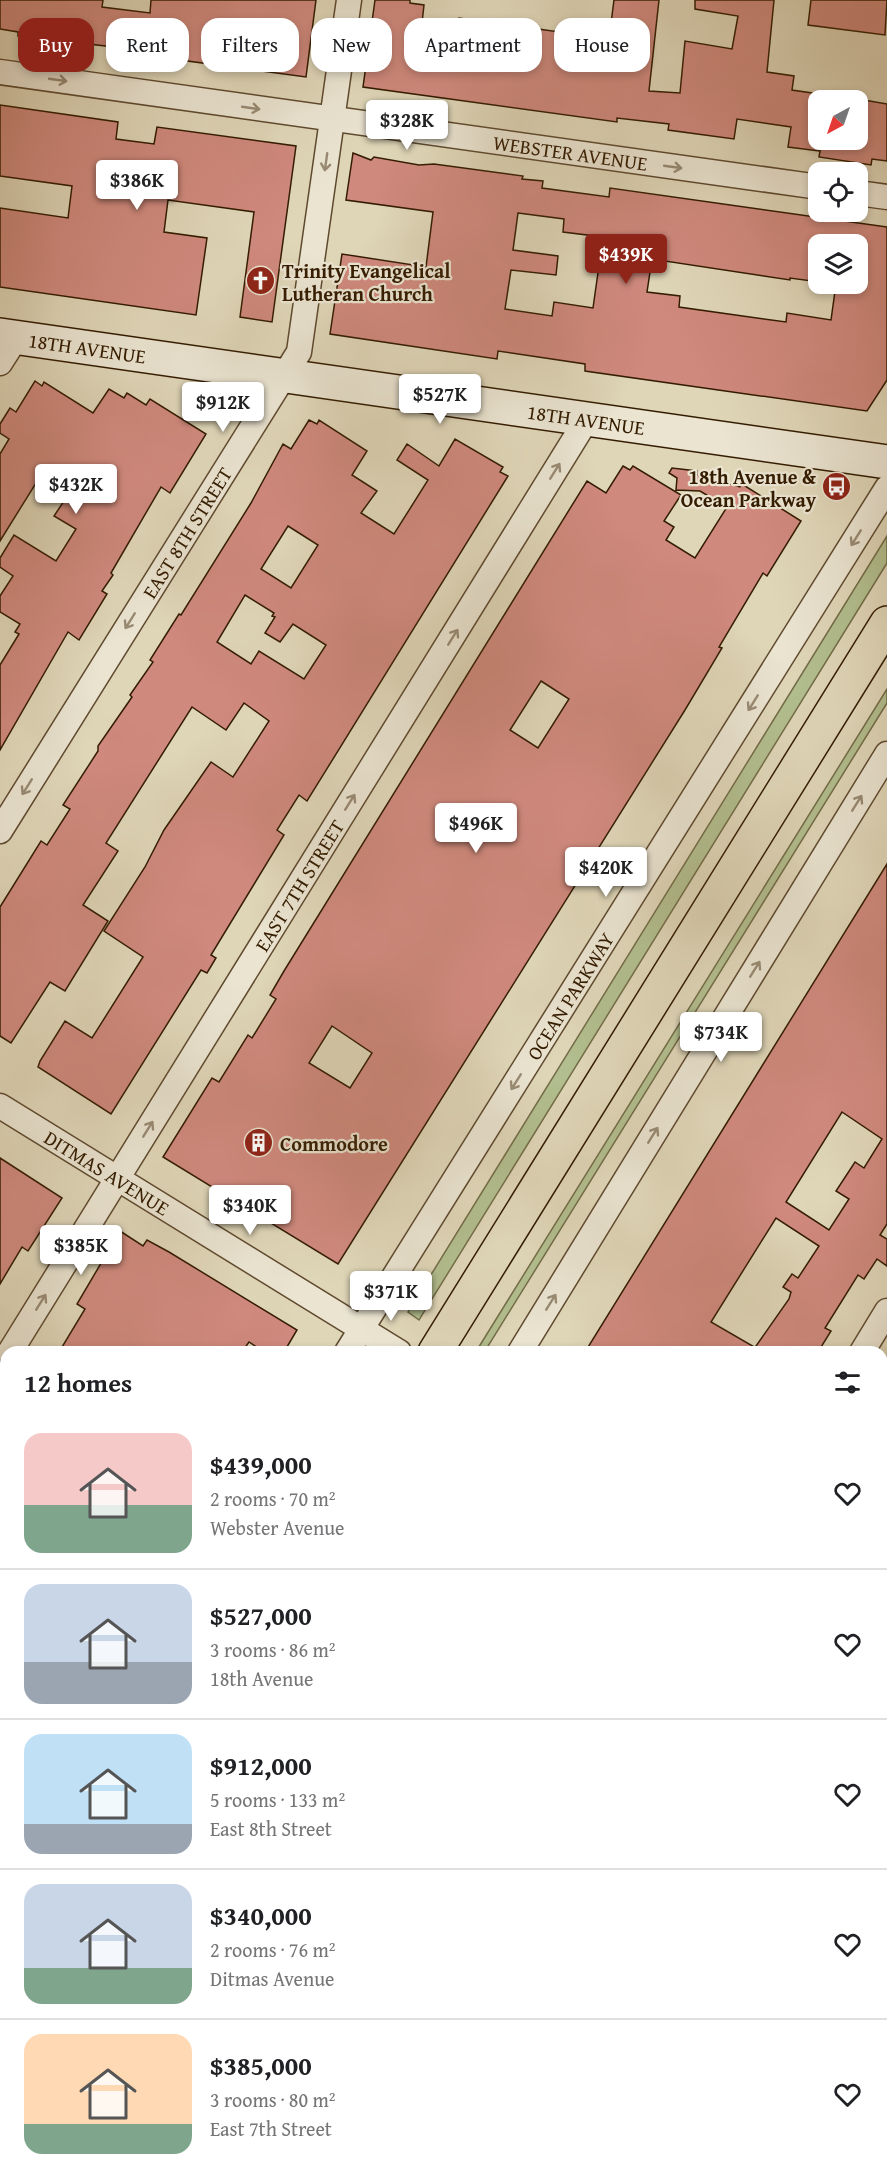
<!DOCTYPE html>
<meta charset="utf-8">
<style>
body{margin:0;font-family:"Gentium Book Plus",serif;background:#f2f2f2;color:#202124;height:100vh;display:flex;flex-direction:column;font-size:22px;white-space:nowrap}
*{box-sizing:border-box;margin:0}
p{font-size:20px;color:#757577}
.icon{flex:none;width:33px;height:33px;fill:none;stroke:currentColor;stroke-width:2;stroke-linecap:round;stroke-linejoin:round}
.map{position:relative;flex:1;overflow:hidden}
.drawer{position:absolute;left:0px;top:1346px;width:888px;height:836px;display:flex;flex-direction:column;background:#fff;border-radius:18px 18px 0 0;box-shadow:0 3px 9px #0003}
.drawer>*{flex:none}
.banner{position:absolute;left:18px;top:18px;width:852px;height:54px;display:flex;gap:12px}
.needle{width:39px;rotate:220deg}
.controls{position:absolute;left:808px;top:90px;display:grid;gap:12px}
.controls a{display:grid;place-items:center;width:60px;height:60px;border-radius:12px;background:#fff;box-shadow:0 3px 9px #0003;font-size:30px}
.price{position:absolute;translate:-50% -51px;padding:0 14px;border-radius:6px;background:#fff;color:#222;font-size:20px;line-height:39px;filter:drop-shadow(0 2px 3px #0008)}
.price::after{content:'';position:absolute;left:50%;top:36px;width:18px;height:14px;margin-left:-9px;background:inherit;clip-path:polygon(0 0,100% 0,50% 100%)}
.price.selected{background:#8f2418;color:#fff}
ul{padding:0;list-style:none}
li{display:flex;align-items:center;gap:18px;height:150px;padding:0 24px}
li+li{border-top:2px solid #e0e0e0}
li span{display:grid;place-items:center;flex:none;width:168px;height:120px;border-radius:18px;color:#555}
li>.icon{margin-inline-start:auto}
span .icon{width:72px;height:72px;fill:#fffc;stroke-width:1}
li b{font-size:26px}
h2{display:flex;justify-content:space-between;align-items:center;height:72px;padding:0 24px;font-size:26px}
.chip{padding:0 21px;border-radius:18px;background:#fff;box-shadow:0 3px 9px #0003;font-size:21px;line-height:54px}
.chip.selected{background:#8f2418;color:#fff}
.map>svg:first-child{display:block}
</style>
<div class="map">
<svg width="887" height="2180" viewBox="0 0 887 2180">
<rect width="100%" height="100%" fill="#dfd6b8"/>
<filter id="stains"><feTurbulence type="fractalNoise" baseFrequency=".00333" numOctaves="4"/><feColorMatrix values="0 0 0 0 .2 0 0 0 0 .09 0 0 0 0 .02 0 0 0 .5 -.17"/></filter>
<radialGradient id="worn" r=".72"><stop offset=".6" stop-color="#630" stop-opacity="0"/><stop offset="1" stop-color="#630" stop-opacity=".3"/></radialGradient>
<g fill="#b2be8f" stroke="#736d48" stroke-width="1.5">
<path d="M887 536V563L419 1320 408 1312Z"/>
<path d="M887 689V703L485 1351 477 1350Z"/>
<path d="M6 1958V1986L0 1995V1968Z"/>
</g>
<g fill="#cf897d" stroke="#341c01" stroke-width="1.5" fill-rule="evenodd">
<path d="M0 0H103L102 7 150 13 151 0H316L306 77 158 57V52L18 36V32L0 29Z"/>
<path d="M375 0H410V3L424 5 418 59 452 64 459 18 609 39 614 0H659L649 91 680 93 685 41 732 49 738 16 695 9V0H774L767 72 794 76 792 90 819 94V151L788 147 791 127 737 119 734 139 668 130 669 124 617 118V122L363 87Z"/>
<path d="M811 0H887L885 35 808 25Z"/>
<path d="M858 99 887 104V161L872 159 871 165 819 157 822 140H858Z"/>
<path d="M0 105 118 122 116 139 154 144 157 127 296 146 272 322 240 317 254 212 168 200 164 232 207 238 196 315 0 287V208L68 218 72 186 0 176Z"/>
<path d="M353 153 371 160 374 157 419 165 434 164 523 176 522 179 543 181 542 188 609 197 610 188 887 227V380L867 411 585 371V364L498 351 497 359 330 334 342 254 426 267 433 212 346 200ZM518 213 564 219 563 232 603 237 593 308 554 302 552 316 505 309 511 270 556 275 558 256 513 250ZM819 244H858V284H836L831 320 787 313 786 322 679 307 680 296 647 292 652 259 790 280V278L819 282Z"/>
<path d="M35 381 42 386 44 382 93 413 109 389 124 398 127 393 146 405 150 399 206 434 170 493 161 487 111 573 113 575 102 591 107 594 79 640 68 632 0 750V665L19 634 15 632 20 624 0 612V596L13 576 0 567V558L14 535 56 561 76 529 54 516 64 501 36 483 0 541V454L9 439 0 433V424L10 408 16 412Z"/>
<path d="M309 420 317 424 319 420 367 451 352 475 377 491 361 513 394 534 428 480 397 460 407 444 439 466 455 439 503 467 500 472 508 476 307 801 299 795 277 830 284 835 211 955 216 958 207 973 201 970 111 1114 38 1067 40 1061 65 1021 92 1038 143 957 104 931 145 867 164 830 211 762 233 777 269 721 244 703 226 730 192 707 106 843 118 851 83 905 108 921 65 991 50 982 11 1043 0 1036V907L41 841 47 845 70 809 63 805 98 751V746L132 697 130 695 153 662 150 660 179 614 181 615 251 503 283 444 291 449ZM288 526 318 545 291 588 261 569ZM245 595 274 613 272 616 275 617 265 633 280 642 293 624 326 645 304 679 259 651 251 664 217 642Z"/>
<path d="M623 466 630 470 633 466 681 495 664 521 674 527 666 540 695 558 727 507 700 491 676 490 677 478 669 473 672 468 697 471V475L740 487 742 484 801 521 767 576 763 573 719 647 722 648 685 710 338 1264 163 1157 212 1078 219 1082 248 1035 252 1038 276 999 270 995 284 971 587 481 606 493ZM541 681 569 699 538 748 510 730ZM332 1026 372 1053 350 1088 309 1063Z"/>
<path d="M887 864V1224L880 1235 887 1239V1266L877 1259 864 1279 858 1275 825 1328 831 1331 818 1352H765L756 1346 789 1299 791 1292 783 1287 792 1274 798 1278 819 1246 776 1218 711 1322 763 1352H585ZM842 1112 882 1139 864 1168 855 1162 836 1191 849 1199 829 1230 786 1202Z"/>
<path d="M0 1158 62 1198 28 1251 22 1247 0 1284Z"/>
<path d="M120 1231 143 1246 147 1240 169 1252 297 1330 284 1352H264L249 1342 242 1352H59L85 1309 77 1304Z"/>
</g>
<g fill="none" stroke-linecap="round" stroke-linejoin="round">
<defs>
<g id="street">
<path id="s1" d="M0 72 819 187"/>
<path d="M858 193 887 197"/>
<path d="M0 363 16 338"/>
<path id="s2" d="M0 831 299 352 349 0"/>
<path id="s3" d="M0 1106 399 1352"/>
<path id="s4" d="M10 1352 587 419"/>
<path id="s5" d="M347 1352 887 488"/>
<path d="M520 1352 887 754"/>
<path d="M862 1352 887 1311"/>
<path d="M882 1647 887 1650"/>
<path d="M882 1784 887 1776"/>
<path d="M0 1915 6 1905"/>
<path d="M0 2077 6 2081"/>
<path d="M158 2175 166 2180"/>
<path d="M6 2180 9 2175"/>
<path d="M349 2180 352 2175"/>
<path d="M637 2180 640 2175"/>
</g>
<g id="secondary">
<path id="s6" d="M0 335 887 462"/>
</g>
<g id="primary">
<path d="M435 1352 887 623"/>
<path d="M0 2055 6 2045"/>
</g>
</defs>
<use href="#street" stroke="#5f4a2f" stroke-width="27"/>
<use href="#secondary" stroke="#341c01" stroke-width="36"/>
<use href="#primary" stroke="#341c01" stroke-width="36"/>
<use href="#street" stroke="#eae4d1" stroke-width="24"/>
<use href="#secondary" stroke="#eae4d1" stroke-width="33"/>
<use href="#primary" stroke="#dfd6b8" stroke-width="33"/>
</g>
<defs><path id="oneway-shaft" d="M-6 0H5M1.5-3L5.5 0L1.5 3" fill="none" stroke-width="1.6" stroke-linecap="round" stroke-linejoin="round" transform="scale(1.5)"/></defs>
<g stroke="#988a73">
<use href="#oneway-shaft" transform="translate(58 80) rotate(8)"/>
<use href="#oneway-shaft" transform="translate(251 108) rotate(8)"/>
<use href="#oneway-shaft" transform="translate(326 162) rotate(98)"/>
<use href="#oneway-shaft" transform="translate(673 167) rotate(8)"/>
<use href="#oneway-shaft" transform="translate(555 471) rotate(-58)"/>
<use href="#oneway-shaft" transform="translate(856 538) rotate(122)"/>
<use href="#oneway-shaft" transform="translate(130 621) rotate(122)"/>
<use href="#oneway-shaft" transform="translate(453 637) rotate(-58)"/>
<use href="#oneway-shaft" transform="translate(753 703) rotate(122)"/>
<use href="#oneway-shaft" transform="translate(27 787) rotate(122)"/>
<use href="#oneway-shaft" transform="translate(350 802) rotate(-58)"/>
<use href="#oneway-shaft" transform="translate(857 803) rotate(-58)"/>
<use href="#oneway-shaft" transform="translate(755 969) rotate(-58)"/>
<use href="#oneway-shaft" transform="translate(516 1082) rotate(122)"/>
<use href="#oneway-shaft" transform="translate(148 1129) rotate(-58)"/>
<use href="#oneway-shaft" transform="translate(653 1135) rotate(-58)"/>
<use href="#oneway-shaft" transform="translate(41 1302) rotate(-58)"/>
<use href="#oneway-shaft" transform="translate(551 1302) rotate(-58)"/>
</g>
<defs>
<symbol id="church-disc" viewBox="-11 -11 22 22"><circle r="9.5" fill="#8f2418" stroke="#eae4d1"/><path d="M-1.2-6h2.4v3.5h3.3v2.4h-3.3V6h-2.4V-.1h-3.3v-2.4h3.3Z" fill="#fff"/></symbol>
<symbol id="bus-disc" viewBox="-11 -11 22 22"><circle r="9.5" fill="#8f2418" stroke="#eae4d1"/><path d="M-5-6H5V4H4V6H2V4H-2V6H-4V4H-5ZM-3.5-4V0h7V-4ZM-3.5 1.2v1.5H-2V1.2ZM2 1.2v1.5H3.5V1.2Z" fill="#fff"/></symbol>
<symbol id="building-disc" viewBox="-11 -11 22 22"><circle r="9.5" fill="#8f2418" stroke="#eae4d1"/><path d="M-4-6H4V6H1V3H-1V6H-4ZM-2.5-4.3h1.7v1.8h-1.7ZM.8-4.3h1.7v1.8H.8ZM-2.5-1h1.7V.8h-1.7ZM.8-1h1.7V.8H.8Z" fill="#fff"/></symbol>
</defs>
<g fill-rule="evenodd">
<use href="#church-disc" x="244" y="264" width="33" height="33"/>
<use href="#bus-disc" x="820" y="470" width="33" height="33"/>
<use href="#building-disc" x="242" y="1126" width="33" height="33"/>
</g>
<g text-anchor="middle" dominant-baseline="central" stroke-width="4.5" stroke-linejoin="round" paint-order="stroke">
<g font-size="20" fill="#341c01" stroke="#eae4d1">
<text stroke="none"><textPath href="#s1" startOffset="576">WEBSTER AVENUE</textPath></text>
<text stroke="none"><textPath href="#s6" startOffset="88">18TH AVENUE</textPath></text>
<text stroke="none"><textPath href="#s6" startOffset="592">18TH AVENUE</textPath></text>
<text stroke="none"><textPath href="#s2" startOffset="352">EAST 8TH STREET</textPath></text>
<text stroke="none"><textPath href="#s4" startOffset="549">EAST 7TH STREET</textPath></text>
<text stroke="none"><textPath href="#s5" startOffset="420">OCEAN PARKWAY</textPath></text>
<text stroke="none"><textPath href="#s3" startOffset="126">DITMAS AVENUE</textPath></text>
</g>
<g font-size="20" font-weight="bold" fill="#341c01" stroke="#eae4d1" text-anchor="start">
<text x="282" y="270">Trinity Evangelical<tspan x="282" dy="23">Lutheran Church</tspan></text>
<text x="816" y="476" text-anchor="end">18th Avenue &amp;<tspan x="816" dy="23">Ocean Parkway</tspan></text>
<text x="280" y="1143">Commodore</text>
</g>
</g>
<rect width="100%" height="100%" filter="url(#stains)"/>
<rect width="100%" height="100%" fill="url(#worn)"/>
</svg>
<div class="controls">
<a><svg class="needle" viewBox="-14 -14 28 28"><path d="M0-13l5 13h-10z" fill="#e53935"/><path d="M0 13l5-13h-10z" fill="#757577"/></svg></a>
<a><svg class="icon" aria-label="locate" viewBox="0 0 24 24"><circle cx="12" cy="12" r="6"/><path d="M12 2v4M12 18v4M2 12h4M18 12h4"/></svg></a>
<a><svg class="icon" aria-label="layers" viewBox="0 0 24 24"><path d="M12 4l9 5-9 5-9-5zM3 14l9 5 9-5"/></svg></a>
</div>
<b class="price" style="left:407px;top:151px">$328K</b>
<b class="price" style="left:137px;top:211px">$386K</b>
<b class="price selected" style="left:626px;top:285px">$439K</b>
<b class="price" style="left:440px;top:425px">$527K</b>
<b class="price" style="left:223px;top:433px">$912K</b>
<b class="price" style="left:76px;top:515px">$432K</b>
<b class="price" style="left:476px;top:854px">$496K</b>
<b class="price" style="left:606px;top:898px">$420K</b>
<b class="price" style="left:721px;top:1063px">$734K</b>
<b class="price" style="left:250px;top:1236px">$340K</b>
<b class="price" style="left:81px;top:1276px">$385K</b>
<b class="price" style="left:391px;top:1322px">$371K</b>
<div class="banner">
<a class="chip selected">Buy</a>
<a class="chip">Rent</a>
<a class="chip">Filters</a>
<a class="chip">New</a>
<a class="chip">Apartment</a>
<a class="chip">House</a>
</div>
<section class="drawer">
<h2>12 homes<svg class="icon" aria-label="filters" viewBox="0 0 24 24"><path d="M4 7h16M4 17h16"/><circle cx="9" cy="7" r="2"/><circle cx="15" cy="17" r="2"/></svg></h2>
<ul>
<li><span style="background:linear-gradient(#f6c9c9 60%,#7fa58c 0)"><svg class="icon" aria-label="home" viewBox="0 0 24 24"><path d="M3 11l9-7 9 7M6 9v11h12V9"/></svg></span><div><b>$439,000</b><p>2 rooms · 70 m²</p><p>Webster Avenue</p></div><svg class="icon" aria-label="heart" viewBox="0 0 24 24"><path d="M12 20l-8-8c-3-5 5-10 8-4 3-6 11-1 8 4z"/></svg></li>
<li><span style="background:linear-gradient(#c9d6e8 65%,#9aa5b1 0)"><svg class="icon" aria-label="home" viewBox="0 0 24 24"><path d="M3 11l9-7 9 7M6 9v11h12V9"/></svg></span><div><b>$527,000</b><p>3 rooms · 86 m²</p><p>18th Avenue</p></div><svg class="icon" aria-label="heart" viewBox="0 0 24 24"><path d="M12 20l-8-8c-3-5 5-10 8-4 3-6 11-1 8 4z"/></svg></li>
<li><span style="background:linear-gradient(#bfe0f5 75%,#9aa5b1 0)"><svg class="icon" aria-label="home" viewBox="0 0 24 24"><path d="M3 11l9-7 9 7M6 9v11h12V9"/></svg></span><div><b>$912,000</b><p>5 rooms · 133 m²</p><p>East 8th Street</p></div><svg class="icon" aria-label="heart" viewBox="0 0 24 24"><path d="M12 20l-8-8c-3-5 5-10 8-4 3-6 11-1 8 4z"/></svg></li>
<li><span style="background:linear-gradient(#c9d6e8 70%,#7fa58c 0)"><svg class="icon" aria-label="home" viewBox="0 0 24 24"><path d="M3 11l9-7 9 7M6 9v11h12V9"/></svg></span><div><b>$340,000</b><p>2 rooms · 76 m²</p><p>Ditmas Avenue</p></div><svg class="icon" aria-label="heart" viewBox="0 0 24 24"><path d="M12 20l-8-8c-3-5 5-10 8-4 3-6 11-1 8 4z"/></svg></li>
<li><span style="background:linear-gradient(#ffd9b3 75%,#7fa58c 0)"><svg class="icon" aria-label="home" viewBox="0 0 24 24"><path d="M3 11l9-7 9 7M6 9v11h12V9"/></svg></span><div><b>$385,000</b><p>3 rooms · 80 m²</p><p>East 7th Street</p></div><svg class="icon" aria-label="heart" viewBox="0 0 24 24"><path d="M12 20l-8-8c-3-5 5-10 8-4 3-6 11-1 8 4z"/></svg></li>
</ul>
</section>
</div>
